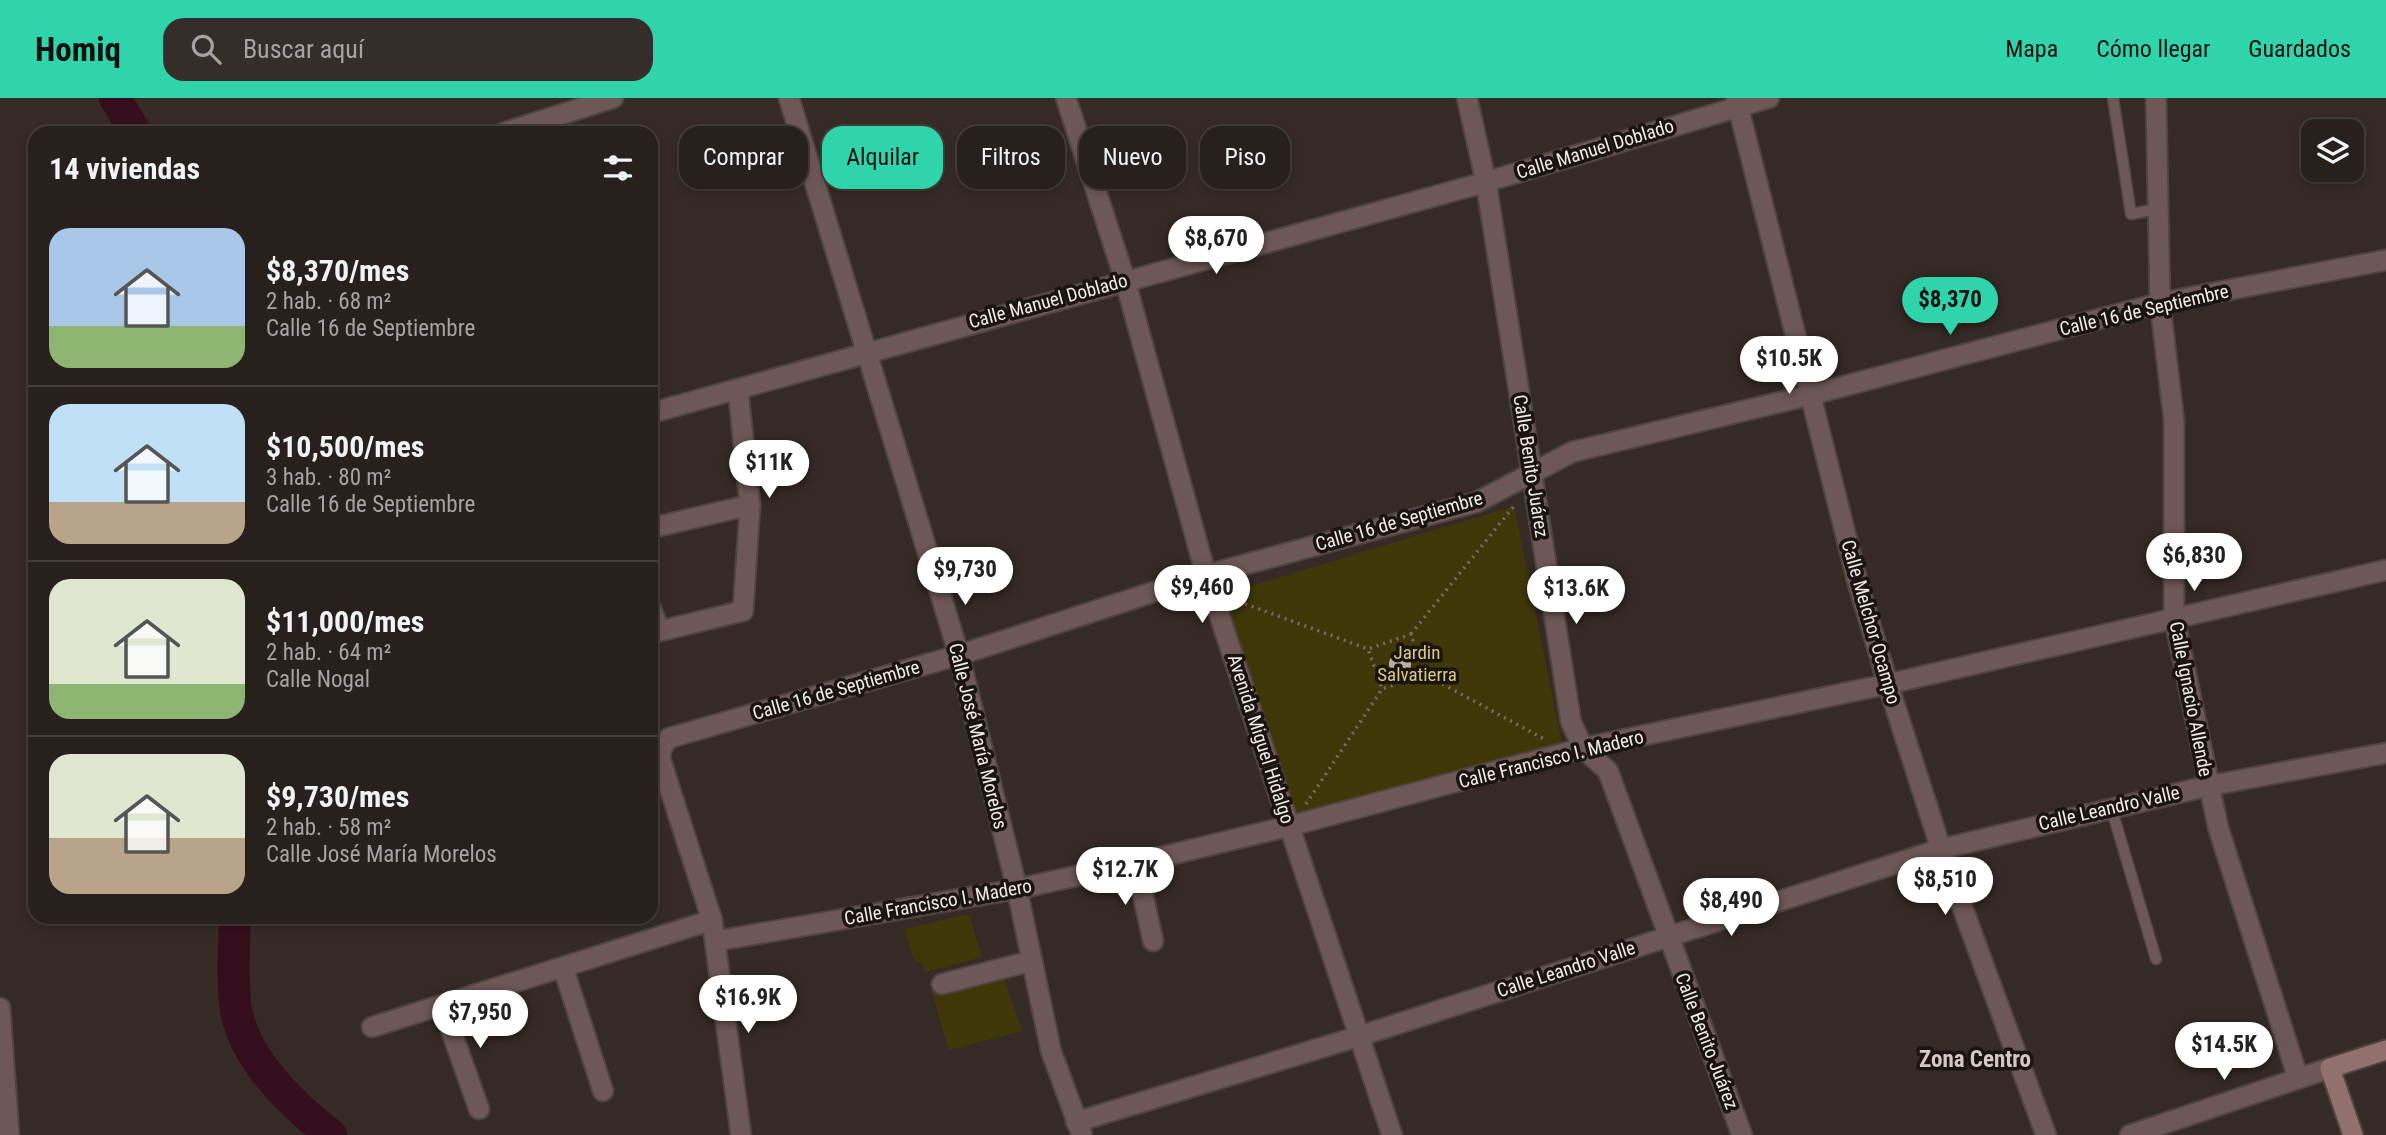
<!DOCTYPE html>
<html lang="es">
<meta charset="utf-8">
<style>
body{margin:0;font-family:"Roboto Condensed",sans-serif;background:#342d29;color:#f1f3f6;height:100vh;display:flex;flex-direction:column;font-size:26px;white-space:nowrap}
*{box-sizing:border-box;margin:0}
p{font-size:23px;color:#a5a3a3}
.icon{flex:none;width:38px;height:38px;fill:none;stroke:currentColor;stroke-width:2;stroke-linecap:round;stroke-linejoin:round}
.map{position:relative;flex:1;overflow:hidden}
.panel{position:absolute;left:28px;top:28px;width:630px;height:798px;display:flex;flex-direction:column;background:#28201c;border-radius:21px;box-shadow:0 4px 10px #0003,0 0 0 2px #443e3b}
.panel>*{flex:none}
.banner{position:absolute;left:679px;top:28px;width:665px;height:63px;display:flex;gap:14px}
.buttons{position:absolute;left:2301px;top:21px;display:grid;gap:14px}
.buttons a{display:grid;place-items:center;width:63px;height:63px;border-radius:14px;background:#28201c;box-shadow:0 4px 10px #0003,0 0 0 2px #443e3b;font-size:35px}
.price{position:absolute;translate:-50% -60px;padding:0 16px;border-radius:24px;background:#fff;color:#222;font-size:23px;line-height:46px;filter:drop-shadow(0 2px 4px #0008)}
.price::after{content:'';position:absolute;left:50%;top:42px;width:21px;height:16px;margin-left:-10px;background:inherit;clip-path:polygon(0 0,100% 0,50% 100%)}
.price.current{background:#2fd4aa;color:#111}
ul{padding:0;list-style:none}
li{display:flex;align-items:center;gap:21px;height:175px;padding:0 21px}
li+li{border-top:2px solid #443e3b}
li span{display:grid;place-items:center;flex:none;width:196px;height:140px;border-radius:21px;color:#555}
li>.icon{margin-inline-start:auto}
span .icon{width:84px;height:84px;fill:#fffc;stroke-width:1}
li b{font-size:30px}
h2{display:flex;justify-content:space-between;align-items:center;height:84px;padding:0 21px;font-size:30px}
.chip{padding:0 24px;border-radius:21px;background:#28201c;box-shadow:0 4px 10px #0003,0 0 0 2px #443e3b;font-size:24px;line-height:63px}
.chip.current{background:#2fd4aa;color:#111}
header{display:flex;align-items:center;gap:42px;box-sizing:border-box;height:98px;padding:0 35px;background:#2fd4aa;color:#111}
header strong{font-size:33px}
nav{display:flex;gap:38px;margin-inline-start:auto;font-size:24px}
.search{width:490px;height:63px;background:#342d29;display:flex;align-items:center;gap:18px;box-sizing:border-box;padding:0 24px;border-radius:21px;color:#a5a3a3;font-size:26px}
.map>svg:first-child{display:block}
</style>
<header>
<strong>Homiq</strong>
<div class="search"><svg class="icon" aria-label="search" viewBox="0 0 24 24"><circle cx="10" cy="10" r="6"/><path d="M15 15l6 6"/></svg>Buscar aquí</div>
<nav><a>Mapa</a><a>Cómo llegar</a><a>Guardados</a></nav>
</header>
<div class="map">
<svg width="2386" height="1037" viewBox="0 0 2386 1037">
<rect width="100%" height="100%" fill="#352a25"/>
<g fill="#403709">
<path d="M1514 408 1563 651 1295 722 1222 497Z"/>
<path d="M969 816 982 859 925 874 921 864H915L904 831Z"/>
<path d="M1001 871 1022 933 949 952 931 892Z"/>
</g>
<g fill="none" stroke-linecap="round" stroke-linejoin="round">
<g stroke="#340e1d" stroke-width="32">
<path d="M115 0 136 35"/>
<path d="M235 819C234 847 232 877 235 905 241 959 290 1005 331 1037"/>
</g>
</g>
<circle fill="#b8afa4" cx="1400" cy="566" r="11"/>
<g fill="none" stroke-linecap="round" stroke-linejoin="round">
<defs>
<g id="service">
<path d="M2113 0 2131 116 2158 111"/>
<path d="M2111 709 2156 861"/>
</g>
<g id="minor">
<path d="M1467 0 1486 84 1571 624 1583 650 1608 673 1742 1037"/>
<path d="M1736 0 1857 482 1888 586 1941 751 2046 1037"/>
<path d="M2156 0 2160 205 2174 323V519L2218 729 2298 980"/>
<path d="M503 35 613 0"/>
<path d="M651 315 1486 84 1769 0"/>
<path d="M651 430 750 407"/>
<path d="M651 511 660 533 743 513 750 407 738 292"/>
<path d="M1136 765 1153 843"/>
<path d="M716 843 1017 791 1136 765 1290 728 1583 650 1888 586 2386 472"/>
<path d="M563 869 603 993"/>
<path d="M942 886 1031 863"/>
<path d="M442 907 479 1011"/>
<path d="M0 910 9 1037"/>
<path d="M372 929 712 822"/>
<path d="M1076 1024 1360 938 1941 751 2208 688 2386 655"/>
<path d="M741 1037 712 822 660 660 662 649 669 640 959 557 1206 477 1477 404 1572 354 1810 297 2160 205 2386 162"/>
<path d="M2130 1037 2330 970"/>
</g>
<g id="tertiary">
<path d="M789 0 959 557 1017 791 1051 953 1082 1037"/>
<path d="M1066 0 1125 182 1206 477 1392 1037"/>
</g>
<path id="secondary" d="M2353 1037 2330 970 2386 952"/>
</defs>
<use href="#service" stroke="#4f4540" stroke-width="13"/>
<use href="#minor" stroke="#4f4540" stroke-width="23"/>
<use href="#tertiary" stroke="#4f4540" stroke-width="23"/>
<use href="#secondary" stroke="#4f4540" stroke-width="23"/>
<g stroke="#766d68" stroke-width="3.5" stroke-dasharray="2 5" stroke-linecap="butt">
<path d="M1232 501 1368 551 1411 536 1424 576 1382 591 1368 551"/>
<path d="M1411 536 1514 408"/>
<path d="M1424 576 1546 642"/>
<path d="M1306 706 1382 591"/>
</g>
<use href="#service" stroke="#6e5857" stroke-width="10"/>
<use href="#minor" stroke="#6e5857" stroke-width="19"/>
<use href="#tertiary" stroke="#6e5857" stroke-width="19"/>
<use href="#secondary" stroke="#92706d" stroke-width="19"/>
</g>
<g text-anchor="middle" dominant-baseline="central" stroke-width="7" stroke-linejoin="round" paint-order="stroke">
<g font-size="19" fill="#f1eae6" stroke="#191412">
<text transform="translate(1595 51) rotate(-17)">Calle Manuel Doblado</text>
<text transform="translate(1048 203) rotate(-15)">Calle Manuel Doblado</text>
<text transform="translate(2144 212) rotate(-13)">Calle 16 de Septiembre</text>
<text transform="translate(1531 368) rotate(81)">Calle Benito Juárez</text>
<text transform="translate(1399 423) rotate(-16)">Calle 16 de Septiembre</text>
<text transform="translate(1871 524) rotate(74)">Calle Melchor Ocampo</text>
<text transform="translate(836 592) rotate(-16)">Calle 16 de Septiembre</text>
<text transform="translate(2191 601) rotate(79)">Calle Ignacio Allende</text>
<text transform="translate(978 638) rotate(76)">Calle José María Morelos</text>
<text transform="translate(1261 641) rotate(72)">Avenida Miguel Hidalgo</text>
<text transform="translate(1551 661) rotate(-14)">Calle Francisco I. Madero</text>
<text transform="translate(2109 710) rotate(-13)">Calle Leandro Valle</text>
<text transform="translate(938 804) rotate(-10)">Calle Francisco I. Madero</text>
<text transform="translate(1566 871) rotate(-18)">Calle Leandro Valle</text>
<text transform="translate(1707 943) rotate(69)">Calle Benito Juárez</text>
</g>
<g font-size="19" fill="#d9c981" stroke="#191412">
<text x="1417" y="554">Jardin<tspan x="1417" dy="22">Salvatierra</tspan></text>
</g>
<g font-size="23" font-weight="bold" fill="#d6c8c1" stroke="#191412">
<text x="1975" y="961">Zona Centro</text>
</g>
</g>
</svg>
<div class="buttons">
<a><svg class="icon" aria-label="layers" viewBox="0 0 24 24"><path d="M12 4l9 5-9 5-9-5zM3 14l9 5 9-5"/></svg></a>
</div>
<b class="price" style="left:1216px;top:178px">$8,670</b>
<b class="price current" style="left:1950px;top:239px">$8,370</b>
<b class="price" style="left:1789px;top:298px">$10.5K</b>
<b class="price" style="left:769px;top:402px">$11K</b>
<b class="price" style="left:2194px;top:495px">$6,830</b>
<b class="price" style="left:965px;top:509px">$9,730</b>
<b class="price" style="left:1202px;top:527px">$9,460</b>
<b class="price" style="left:1576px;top:528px">$13.6K</b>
<b class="price" style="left:1125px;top:809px">$12.7K</b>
<b class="price" style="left:1945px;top:819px">$8,510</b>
<b class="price" style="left:1731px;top:840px">$8,490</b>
<b class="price" style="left:748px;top:937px">$16.9K</b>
<b class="price" style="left:480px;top:952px">$7,950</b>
<b class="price" style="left:2224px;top:984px">$14.5K</b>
<div class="banner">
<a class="chip">Comprar</a>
<a class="chip current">Alquilar</a>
<a class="chip">Filtros</a>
<a class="chip">Nuevo</a>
<a class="chip">Piso</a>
</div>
<section class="panel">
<h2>14 viviendas<svg class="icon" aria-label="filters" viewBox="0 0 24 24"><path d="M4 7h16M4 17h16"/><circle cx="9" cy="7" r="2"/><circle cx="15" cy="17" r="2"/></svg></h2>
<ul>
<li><span style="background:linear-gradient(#a9c7e8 70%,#8fb573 0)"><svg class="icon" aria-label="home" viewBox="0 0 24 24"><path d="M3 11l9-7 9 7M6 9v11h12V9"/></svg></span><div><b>$8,370/mes</b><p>2 hab. · 68 m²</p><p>Calle 16 de Septiembre</p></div></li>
<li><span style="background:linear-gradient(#bfe0f5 70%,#b9a48a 0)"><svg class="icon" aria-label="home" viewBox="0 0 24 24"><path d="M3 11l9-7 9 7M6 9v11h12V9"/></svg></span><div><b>$10,500/mes</b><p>3 hab. · 80 m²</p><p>Calle 16 de Septiembre</p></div></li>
<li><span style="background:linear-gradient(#dfe7d0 75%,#8fb573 0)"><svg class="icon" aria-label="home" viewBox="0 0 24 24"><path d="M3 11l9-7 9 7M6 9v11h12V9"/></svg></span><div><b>$11,000/mes</b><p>2 hab. · 64 m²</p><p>Calle Nogal</p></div></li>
<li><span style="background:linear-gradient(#dfe7d0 60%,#b9a48a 0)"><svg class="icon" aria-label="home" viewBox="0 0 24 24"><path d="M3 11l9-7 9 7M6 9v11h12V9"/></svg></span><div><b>$9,730/mes</b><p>2 hab. · 58 m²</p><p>Calle José María Morelos</p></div></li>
</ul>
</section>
</div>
